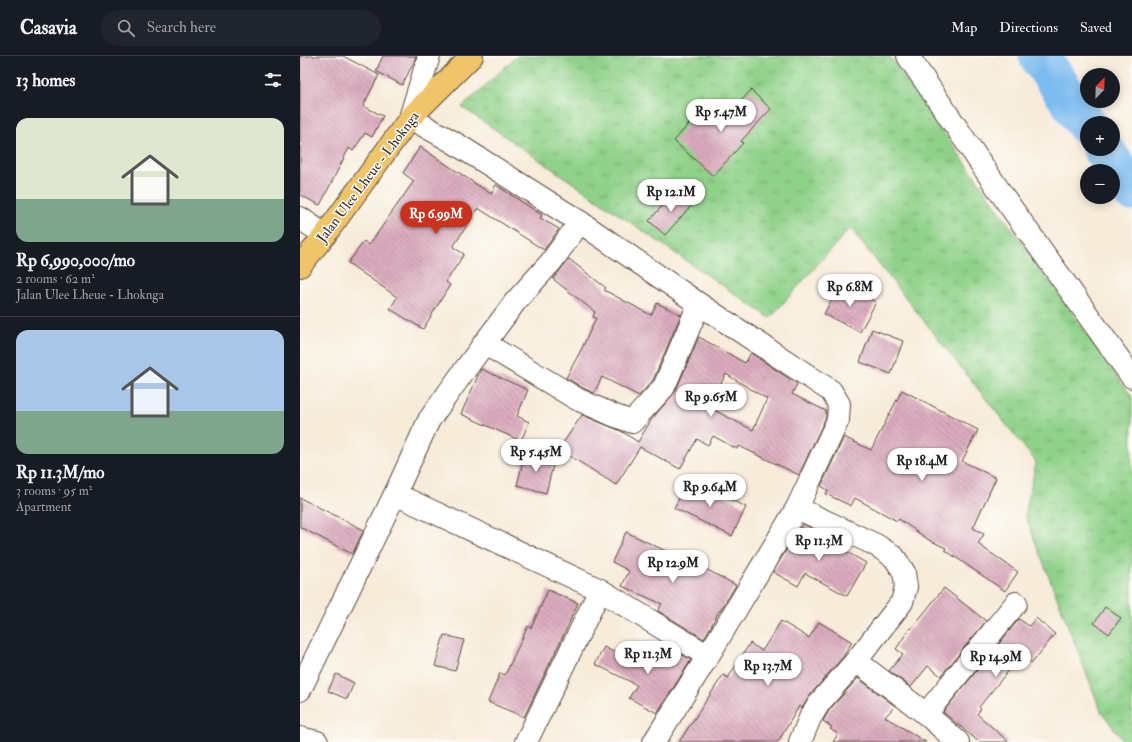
<!DOCTYPE html>
<meta charset="utf-8">
<style>
body{margin:0;font-family:"IM FELL Double Pica",serif;background:#20242c;color:#f1f3f6;height:100vh;display:flex;flex-direction:column;font-size:15px;white-space:nowrap}
*{box-sizing:border-box;margin:0}
p{font-size:13px;color:#9ea1a6}
.icon{flex:none;width:22px;height:22px;fill:none;stroke:currentColor;stroke-width:2;stroke-linecap:round;stroke-linejoin:round}
.map{position:relative;flex:1;overflow:hidden}
.drawer{display:flex;flex-direction:column;background:#171b24;width:300px}
.drawer>*{flex:none}
.needle{width:26px;rotate:23deg}
.tools{position:absolute;left:780px;top:12px;display:grid;gap:8px}
.tools a{display:grid;place-items:center;width:40px;height:40px;border-radius:50%;background:#171b24;box-shadow:0 2px 10px #0003;font-size:20px}
.price{position:absolute;translate:-50% -34px;padding:0 9px;border-radius:14px;background:#fff;color:#222;font-size:13px;line-height:26px;filter:drop-shadow(0 1px 2px #0008)}
.price::after{content:'';position:absolute;left:50%;top:24px;width:12px;height:9px;margin-left:-6px;background:inherit;clip-path:polygon(0 0,100% 0,50% 100%)}
.price.active{background:#c8321e;color:#fff}
ul{padding:0;list-style:none}
li{display:grid;align-content:center;gap:8px;height:212px;padding:0 16px}
li+li{border-top:1px solid #363941}
li span{display:grid;place-items:center;height:124px;border-radius:12px;color:#555}
li>.icon{margin-inline-start:auto}
span .icon{width:72px;height:72px;fill:#fffc;stroke-width:1}
li b{font-size:17px}
h2{display:flex;justify-content:space-between;align-items:center;height:48px;padding:0 16px;font-size:17px}
header{display:flex;align-items:center;gap:24px;box-sizing:border-box;height:56px;padding:0 20px;background:#171b24;border-bottom:1px solid #363941}
header strong{font-size:19px}
nav{display:flex;gap:22px;margin-inline-start:auto;font-size:14px}
.search{width:280px;height:36px;background:#20242c;display:flex;align-items:center;gap:10px;box-sizing:border-box;padding:0 14px;border-radius:22px;color:#9ea1a6;font-size:15px}
main{display:flex;flex:1;min-height:0}
.map>svg:first-child{display:block}
</style>
<header>
<strong>Casavia</strong>
<div class="search"><svg class="icon" aria-label="search" viewBox="0 0 24 24"><circle cx="10" cy="10" r="6"/><path d="M15 15l6 6"/></svg>Search here</div>
<nav><a>Map</a><a>Directions</a><a>Saved</a></nav>
</header>
<main>
<section class="drawer">
<h2>13 homes<svg class="icon" aria-label="filters" viewBox="0 0 24 24"><path d="M4 7h16M4 17h16"/><circle cx="9" cy="7" r="2"/><circle cx="15" cy="17" r="2"/></svg></h2>
<ul>
<li><span style="background:linear-gradient(#dfe7d0 65%,#7fa58c 0)"><svg class="icon" aria-label="home" viewBox="0 0 24 24"><path d="M3 11l9-7 9 7M6 9v11h12V9"/></svg></span><div><b>Rp 6,990,000/mo</b><p>2 rooms · 62 m²</p><p>Jalan Ulee Lheue - Lhoknga</p></div></li>
<li><span style="background:linear-gradient(#a9c7e8 65%,#7fa58c 0)"><svg class="icon" aria-label="home" viewBox="0 0 24 24"><path d="M3 11l9-7 9 7M6 9v11h12V9"/></svg></span><div><b>Rp 11.3M/mo</b><p>3 rooms · 95 m²</p><p>Apartment</p></div></li>
</ul>
</section>
<div class="map">
<svg width="832" height="686" viewBox="0 0 832 686">
<defs>
<pattern id="park-tufts" width="24" height="20" patternUnits="userSpaceOnUse"><rect width="24" height="20" fill="#8fd189"/><path d="M3 7l-1-3M5 7V3M7 7l1-3M15 17l-1-3M17 17v-4M19 17l1-3" fill="none" stroke="#76aa6f"/></pattern>
<pattern id="building-back-hatch" width="6" height="6" patternUnits="userSpaceOnUse"><rect width="6" height="6" fill="#daabbe"/><path d="M-1 5l2 2M0 0l6 6M5-1l2 2" fill="none" stroke="#b28b9a"/></pattern>
</defs>
<rect width="100%" height="100%" fill="#fdfcf7"/>
<filter id="ink" filterUnits="userSpaceOnUse"><feTurbulence type="fractalNoise" baseFrequency=".025" numOctaves="2"/><feDisplacementMap in="SourceGraphic" scale="8" xChannelSelector="R" yChannelSelector="G"/><feConvolveMatrix kernelMatrix="1 2 1 2 8 2 1 2 1" color-interpolation-filters="sRGB"/></filter>
<filter id="wash" filterUnits="userSpaceOnUse"><feTurbulence type="fractalNoise" baseFrequency=".012" numOctaves="4" result="noise"/><feDisplacementMap in="SourceGraphic" scale="16" xChannelSelector="R" yChannelSelector="G"/><feGaussianBlur stdDeviation="0.9" result="paint"/><feColorMatrix in="noise" values="0 0 0 0 0 0 0 0 0 0 0 0 0 0 0 0 0 1.4 0 .05"/><feComposite in="paint" operator="in"/></filter>
<g filter="url(#wash)">
<rect width="100%" height="100%" fill="#f7ebd9"/>
<path fill="url(#park-tufts)" stroke="#657e54" d="M217 0H589L832 341V686H824L801 655 725 459 736 406 550 172 470 262 162 51Z"/>
<g fill="none" stroke-linecap="round" stroke-linejoin="round">
<g stroke="#7bbbef" stroke-width="41">
<path d="M739 0 787 69"/>
<path d="M803 93 832 135"/>
</g>
</g>
<g id="blocks">
<g fill="url(#building-back-hatch)" fill-rule="evenodd">
<path d="M0 0H43L79 19 63 50 83 60 72 81 65 77 53 95 49 92 20 149 0 139Z"/>
<path d="M83 0H116L114 6 102 29 76 15Z"/>
<path d="M451 34 471 53 441 85 443 87 413 120 374 85 403 52 421 67Z"/>
<path d="M120 91 191 138 196 129 242 159 240 162 259 173 244 194 178 152 153 191 164 198 146 226 150 229 123 273 90 253 97 241 48 207 64 185 69 189 114 125 103 117Z"/>
<path d="M376 134 392 149 365 179 349 165Z"/>
<path d="M269 203 306 232 304 234 351 259 357 247 381 259 353 324 339 340 302 321 294 337 283 332 266 322 282 292 296 262 293 261 295 256 253 223Z"/>
<path d="M540 227 576 246 560 276 524 258Z"/>
<path d="M572 273 603 285 591 318 560 306Z"/>
<path d="M399 281 445 307 451 297 497 328 492 338 526 355V361L499 419 439 390 437 393 413 380 408 389 397 383 380 413 340 391 316 429 259 393 282 359 321 375 338 386 351 364 375 336ZM426 318 467 343 453 374 408 351Z"/>
<path d="M181 313 228 334 217 360 229 366 221 385 161 358Z"/>
<path d="M602 334 678 374 662 405 696 422 673 472 684 478 678 488 718 516 705 535 645 494 646 492 629 484 599 463 597 465 555 442 551 450 526 438 528 434 521 430 544 381 571 394Z"/>
<path d="M225 397 254 405 246 437 217 429Z"/>
<path d="M389 423 446 451 432 480 374 452Z"/>
<path d="M0 442 64 474 52 498 0 471Z"/>
<path d="M503 468 528 480 526 484 566 507 547 540 505 517 498 530 473 516 488 491 490 492Z"/>
<path d="M326 476 391 507 392 506 436 529 420 555H419L404 583 358 555 362 548 322 530 329 515 312 506Z"/>
<path d="M644 532 686 565 641 620 628 610 611 631 589 615 603 598 596 593 610 572 611 573Z"/>
<path d="M248 534 278 547 264 578 224 661 188 646 200 617 205 619 228 570 231 572Z"/>
<path d="M805 551 821 562 809 578 794 567Z"/>
<path d="M736 562 755 578 732 607 721 599 679 651 681 653 677 658 709 686H679L643 656 719 563 729 570Z"/>
<path d="M481 565 509 582 519 566 552 586 543 601 511 638 502 652 499 650 478 686H379L423 619 428 622 450 587 462 595Z"/>
<path d="M144 579 164 584 155 615 135 610Z"/>
<path d="M363 587 391 604 357 657 329 642 337 629 295 608 304 591 347 613Z"/>
<path d="M36 618 54 627 47 643 28 635Z"/>
<path d="M558 622 595 650 585 661 626 686H533L538 678 530 673 532 671 523 665 530 653Z"/>
</g>
</g>
</g>
<g filter="url(#ink)">
<use href="#blocks" fill-opacity="0" stroke="#57473a" stroke-width="1"/>
<g fill="none" stroke-linecap="round" stroke-linejoin="round">
<defs>
<g id="minor">
<path d="M129 0 110 62 153 86 280 166 399 248 531 335 539 348 538 364 497 452 408 600 354 686"/>
<path d="M608 0 705 143 832 321"/>
<path d="M0 162 25 179"/>
<path d="M184 287 277 343 313 359 332 366 364 331 399 248"/>
<path d="M95 438 300 534"/>
<path d="M497 452 576 489 594 501 604 516 606 531 602 546 556 605 520 646 510 662 500 686"/>
<path d="M556 605 626 658 658 686"/>
<path d="M0 634 95 438 129 364 164 315 215 246 251 206 280 166"/>
<path d="M626 658 716 547"/>
<path d="M0 682 17 686"/>
<path d="M226 686 300 534 408 600"/>
</g>
<path id="highway" d="M0 210 25 179 110 62 172 0"/>
</defs>
<use href="#minor" stroke="#57473a" stroke-width="24"/>
<use href="#highway" stroke="#57473a" stroke-width="24"/>
<use href="#minor" stroke="#fff" stroke-width="22"/>
<use href="#highway" stroke="#f0c469" stroke-width="22"/>
</g>
</g>
<g text-anchor="middle" dominant-baseline="central" stroke-width="3" stroke-linejoin="round" paint-order="stroke">
<g font-size="14" fill="#3b2a1e" stroke="#fdfcf7">
<text transform="translate(68 121) rotate(-53)">Jalan Ulee Lheue - Lhoknga</text>
</g>
</g>
</svg>
<div class="tools">
<a><svg class="needle" viewBox="-14 -14 28 28"><path d="M0-13l5 13h-10z" fill="#e53935"/><path d="M0 13l5-13h-10z" fill="#9ea1a6"/></svg></a>
<a>+</a>
<a>−</a>
</div>
<b class="price" style="left:421px;top:77px">Rp 5.47M</b>
<b class="price" style="left:371px;top:157px">Rp 12.1M</b>
<b class="price active" style="left:136px;top:179px">Rp 6.99M</b>
<b class="price" style="left:550px;top:252px">Rp 6.8M</b>
<b class="price" style="left:411px;top:362px">Rp 9.65M</b>
<b class="price" style="left:236px;top:417px">Rp 5.45M</b>
<b class="price" style="left:622px;top:426px">Rp 18.4M</b>
<b class="price" style="left:410px;top:452px">Rp 9.64M</b>
<b class="price" style="left:519px;top:506px">Rp 11.3M</b>
<b class="price" style="left:373px;top:528px">Rp 12.9M</b>
<b class="price" style="left:348px;top:619px">Rp 11.3M</b>
<b class="price" style="left:696px;top:622px">Rp 14.9M</b>
<b class="price" style="left:468px;top:631px">Rp 13.7M</b>
</div>
</main>
